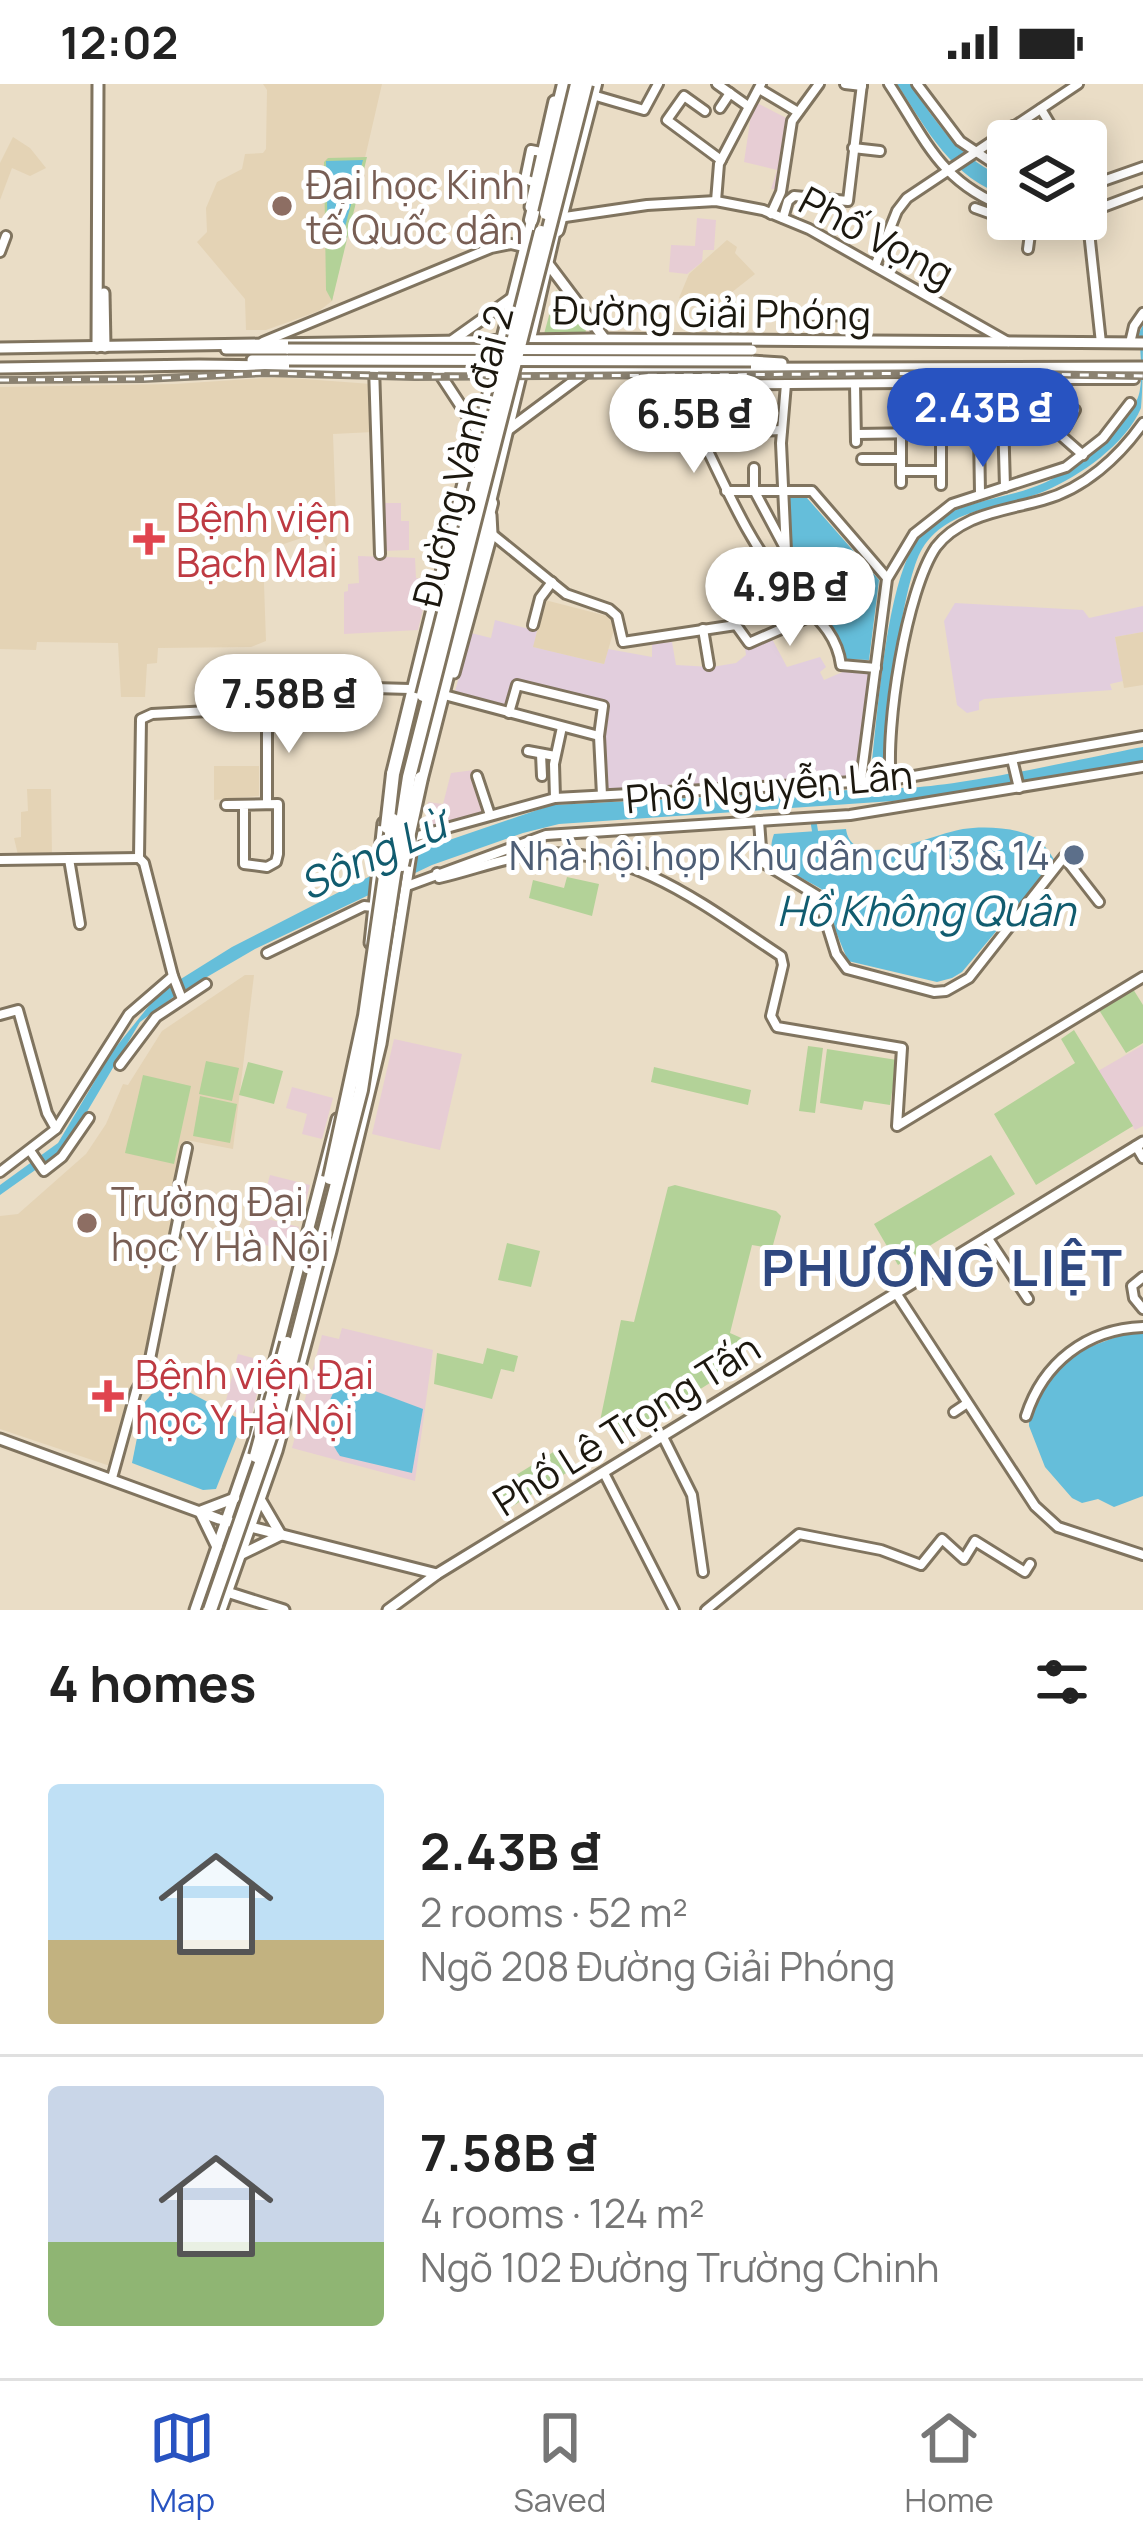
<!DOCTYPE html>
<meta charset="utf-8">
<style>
body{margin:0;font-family:Manrope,sans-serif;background:#f2f2f2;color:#222;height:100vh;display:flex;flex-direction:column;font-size:45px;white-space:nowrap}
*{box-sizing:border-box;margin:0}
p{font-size:39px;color:#767676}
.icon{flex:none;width:66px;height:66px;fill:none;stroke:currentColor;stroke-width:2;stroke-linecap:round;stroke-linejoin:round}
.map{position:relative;height:1526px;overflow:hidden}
.side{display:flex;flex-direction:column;background:#fff;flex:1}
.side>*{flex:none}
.controls{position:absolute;left:987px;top:36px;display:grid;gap:24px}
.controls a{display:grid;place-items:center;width:120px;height:120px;border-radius:12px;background:#fff;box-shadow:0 6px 30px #0003;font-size:60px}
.price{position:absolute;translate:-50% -102px;padding:0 27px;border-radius:42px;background:#fff;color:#222;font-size:39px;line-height:78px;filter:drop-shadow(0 3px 6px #0008)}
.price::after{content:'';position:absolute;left:50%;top:72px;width:36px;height:27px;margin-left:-18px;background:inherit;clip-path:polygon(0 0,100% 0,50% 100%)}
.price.active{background:#2853c1;color:#fff}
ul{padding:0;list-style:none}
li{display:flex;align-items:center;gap:36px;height:300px;padding:0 48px}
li+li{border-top:3px solid #e0e0e0}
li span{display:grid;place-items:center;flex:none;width:336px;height:240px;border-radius:12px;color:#555}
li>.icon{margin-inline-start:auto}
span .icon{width:144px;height:144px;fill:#fffc;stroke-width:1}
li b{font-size:51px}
h2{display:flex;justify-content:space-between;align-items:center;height:144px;padding:0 48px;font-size:51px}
.status{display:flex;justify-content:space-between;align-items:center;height:84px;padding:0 60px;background:#fff;direction:ltr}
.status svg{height:33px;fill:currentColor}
.tab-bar{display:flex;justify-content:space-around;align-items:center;height:168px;border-top:3px solid #e0e0e0;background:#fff;font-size:33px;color:#767676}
.tab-bar a{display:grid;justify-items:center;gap:6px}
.tab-bar .active{color:#2853c1}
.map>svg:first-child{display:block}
</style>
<div class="status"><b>12:02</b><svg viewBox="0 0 49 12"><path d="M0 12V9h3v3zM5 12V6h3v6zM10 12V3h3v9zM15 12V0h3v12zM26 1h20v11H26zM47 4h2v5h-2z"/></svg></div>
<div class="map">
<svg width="1143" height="1526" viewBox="0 0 1143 1526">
<rect width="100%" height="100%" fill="#eaddc6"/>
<g fill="#e7cdd4">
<path d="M757 19 792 37 779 106 771 105 777 86 744 78 751 31Z"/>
<path d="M697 134 716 136 714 166H703L702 178 687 190 669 188 671 161 695 162Z"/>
<path d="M929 301H976V345L930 346Z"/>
<path d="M383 419H401V437H409V466L383 467Z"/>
<path d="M358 472 415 474 416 494 430 496 418 546 344 550V508L348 507V500L359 499Z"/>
<path d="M474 686 487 727 428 746 424 742 428 718 443 720 451 689Z"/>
<path d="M394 955 462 970 440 1066 372 1050Z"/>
<path d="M1143 961V1042L1135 1046 1098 987Z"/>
<path d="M292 1003 333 1014 322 1055 302 1050 307 1030 286 1024Z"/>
<path d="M270 1091 310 1101 304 1125 263 1117Z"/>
<path d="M252 1131 299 1143 292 1168 246 1156Z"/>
<path d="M342 1244 433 1266 415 1397 292 1364 322 1251 339 1255Z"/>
<path d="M238 1270 265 1277 251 1334 224 1324Z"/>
</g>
<g fill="#e2cedd">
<path d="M955 519 1083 526 1089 534 1143 522V548L1115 553 1123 597 1110 600 1112 606 984 615 979 618V626L967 629 957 621 944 537Z"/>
<path d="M495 536 537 547 534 563 604 580 608 565 652 573V560L672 558 676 581 712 583 736 579 746 571 745 564 771 553 787 583 820 573 826 583 820 588 824 596 845 587H872L859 684 843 693 606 709 602 650 605 620 514 599 506 626 454 611 471 549 491 554Z"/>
</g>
<g fill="#e4d3b5">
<path d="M263 0H382L332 217 319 227 266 246H246L245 215 197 158 207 148 206 124 217 98 242 85 245 70 263 69 266 65 267 6Z"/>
<path d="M13 53 30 64 46 84 30 92 12 84 0 116V79Z"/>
<path d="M727 156 737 163 735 169 755 190 708 227 679 214 689 190Z"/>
<path d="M278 293 371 300 373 348 333 350 337 463 329 468 319 448 278 462 263 472 266 557 251 563 158 564 157 579 147 580 145 613H121L118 559 37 558 36 566 0 565V303L175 300Z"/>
<path d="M545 516 611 533 616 539 604 580 533 563Z"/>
<path d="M1143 548V601L1124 604 1115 553Z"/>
<path d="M214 682H259V712L214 716Z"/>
<path d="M27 705H51L52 772 18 771 14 754 21 753V728L28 727Z"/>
<path d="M245 891H254L233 1065 186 1056 173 1119 175 1147 143 1280 129 1307 110 1382 0 1345V1132L18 1130 86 1070 106 1040 123 1000 128 1001 162 947Z"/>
</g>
<g fill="#b3d298">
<path d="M367 73 332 217 326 206 324 78 328 74Z"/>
<path d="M556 206 586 247 585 249 544 250Z"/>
<path d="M567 793 599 800 592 832 529 814 533 796 564 804Z"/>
<path d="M1133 905 1143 921V959L1126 969 1099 926Z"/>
<path d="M1074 946 1133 1042 1036 1101 994 1030 1075 979 1061 955Z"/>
<path d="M808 962 823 964 815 1029 799 1027Z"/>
<path d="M827 965 897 976 890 1021 864 1017 862 1026 820 1019Z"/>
<path d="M206 977 239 984 232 1017 199 1010Z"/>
<path d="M248 978 283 987 274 1020 239 1011Z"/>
<path d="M654 983 751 1006 748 1021 651 998Z"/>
<path d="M143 991 191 1002 174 1080 125 1069Z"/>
<path d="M200 1012 237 1020 230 1059 193 1052Z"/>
<path d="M991 1071 1015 1110 898 1181 874 1140Z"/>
<path d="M675 1101 776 1127 781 1132 773 1161 769 1164 752 1161 730 1249 748 1257 743 1278 631 1349 605 1346 600 1337 621 1236 634 1238 668 1103Z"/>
<path d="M507 1159 540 1167 531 1203 498 1196Z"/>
<path d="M487 1264 518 1272 514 1288 501 1285 492 1315 434 1300 437 1269 483 1280Z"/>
<path d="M555 1367 566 1389 503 1428 490 1407Z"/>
</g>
<g fill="#65beda">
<path d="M897 0H910C938 41 960 76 1008 95V113C951 94 928 47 897 0Z"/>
<path d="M363 76 342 154 328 155 326 77Z"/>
<path d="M1143 241C1143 261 1143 307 1141 324 1126 360 1080 392 1045 407 1004 425 948 422 922 465 901 500 884 655 882 701 907 716 1102 670 1143 663V677L922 715 559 740 523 749 432 781 255 865 176 911 140 938 65 1065 0 1111V1101L58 1059 112 968 160 908 232 863 423 765 552 721 869 705C877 643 884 511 914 461 942 414 1000 419 1044 399 1074 386 1136 339 1140 305 1143 287 1140 267 1139 249Z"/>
<path d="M788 410 807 414 879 496 869 576 843 575 836 547 779 481 788 469Z"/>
<path d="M846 745C852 790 935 749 963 745 981 742 1012 743 1029 751 1042 756 1048 766 1055 777L962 888 952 894 937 898 848 877 834 843 832 813C806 790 760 787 774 750Z"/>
<path d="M1135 1246 1143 1247V1412L1114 1423 1098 1415 1082 1419 1072 1414 1045 1383 1029 1342V1331L1047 1292 1068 1271Z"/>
<path d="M343 1295 423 1325 412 1389 340 1372C322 1347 322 1318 343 1295Z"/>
<path d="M162 1298 176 1301 243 1337 216 1405 203 1406 132 1379 144 1319Z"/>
</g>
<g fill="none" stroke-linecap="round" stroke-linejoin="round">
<path stroke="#65beda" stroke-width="6" d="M814 741 815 747"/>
<defs>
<g id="minor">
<path d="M717 0 748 22"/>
<path d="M845 0 862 2"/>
<path d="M889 0C926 56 940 99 1008 124"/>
<path d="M917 0 960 57 1008 89"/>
<path d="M761 6 798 28"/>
<path d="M596 12 644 26 658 0"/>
<path d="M720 24 730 9"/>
<path d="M1041 25 1060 57"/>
<path d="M705 27 684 12 667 36 721 76"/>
<path d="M1013 42 1023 57"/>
<path d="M853 64 880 67"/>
<path d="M533 98 525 95 531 66 541 68"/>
<path d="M1086 103 1143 83"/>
<path d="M716 117 719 80 761 0"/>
<path d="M1086 120 1101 259"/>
<path d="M975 124 1006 135"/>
<path d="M1087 129 1143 108"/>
<path d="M771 130 781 108 792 37 819 0"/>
<path d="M565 133 647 121 716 117 763 126 809 145 1008 258"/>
<path d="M783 134 788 117 794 112 848 117 862 0"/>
<path d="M1006 135 1002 146 1010 148"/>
<path d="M1028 165 1032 135"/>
<path d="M0 168 6 152"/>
<path d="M875 182 897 127 907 114 1078 0"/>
<path d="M801 232 861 231"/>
<path d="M263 258 491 164 511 160 524 163"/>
<path d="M1130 259 1134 242 1143 229"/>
<path d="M374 283 380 470"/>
<path d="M689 284C688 296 686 310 688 321 691 338 700 349 706 363 729 410 750 459 784 500 808 528 836 543 841 581L876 584"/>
<path d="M1038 295H1134"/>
<path d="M926 299V349"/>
<path d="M1002 299 1005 403"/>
<path d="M855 300 856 358"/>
<path d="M688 301 1031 298"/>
<path d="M979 348 980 409"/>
<path d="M1057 348 1083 371"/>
<path d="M941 349V401"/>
<path d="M857 350 1056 347 1064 345 1075 326"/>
<path d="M901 350V399"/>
<path d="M702 355 725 348 782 346"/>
<path d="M862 375H901"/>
<path d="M754 384V406L786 466"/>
<path d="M901 387H941"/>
<path d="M726 407H812L887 494"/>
<path d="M492 450 566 510 609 525 617 532 623 558 736 541 749 559 813 531"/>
<path d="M771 482 786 467 781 359 786 300"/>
<path d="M533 541 540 514 552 498"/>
<path d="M703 545 709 581"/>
<path d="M448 612 599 652"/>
<path d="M509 629 517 601 603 622 599 652 602 711"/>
<path d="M528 667 555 672"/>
<path d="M541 670 542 692"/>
<path d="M1012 675 1019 704"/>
<path d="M477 692 490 731"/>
<path d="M861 696 887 495 914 450 952 420 1066 383 1103 354 1130 319"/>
<path d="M891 696C885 643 906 507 936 463 945 451 959 442 972 436 995 426 1019 423 1043 416 1084 405 1119 373 1143 339"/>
<path d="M555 714 554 680 562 643"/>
<path d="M267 719V624"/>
<path d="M226 721 278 720V770L276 778 267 783 244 780V721"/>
<path d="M759 737 762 778 818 812 836 870 847 885 934 908 946 907 969 894 1064 773 1099 818"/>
<path d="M414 753 555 714 891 696 1143 652"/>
<path d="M69 775 80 840"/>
<path d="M0 776 139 774"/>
<path d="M437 789 439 794C471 787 505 773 538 770 631 761 708 824 781 872L783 881 771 932 777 943 902 964 897 1042 1143 893"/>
<path d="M407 802 546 751 850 731 1143 683"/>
<path d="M267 869 364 822 373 823"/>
<path d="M182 915 173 892 144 779 139 774 141 635 152 630 338 620V603L410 605"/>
<path d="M0 931 18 926 47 1029 56 1045"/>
<path d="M120 981 156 933 206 900"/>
<path d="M1136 1062 1143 1074"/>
<path d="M31 1068 44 1087 62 1073 89 1034"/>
<path d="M0 1088 56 1045 129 930 173 892"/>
<path d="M987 1153 1028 1215"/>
<path d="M1143 1193 1132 1202 1134 1214 1143 1225"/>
<path d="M896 1209 1035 1422 1058 1443 1143 1471"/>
<path d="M954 1328 966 1320"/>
<path d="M1026 1332C1043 1279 1086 1245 1143 1243"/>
<path d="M663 1353 692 1411 703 1488"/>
<path d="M604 1389 674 1526"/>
<path d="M112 1394 136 1307 148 1285 178 1136 175 1121 187 1064"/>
<path d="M706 1526 799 1450 881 1466 921 1481 942 1455 964 1475 975 1457 1025 1488 1030 1480"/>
</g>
<g id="major">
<path d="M530 123 554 17"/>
<path d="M549 181 607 258"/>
<path d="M104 209 105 263"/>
<path d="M453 256 512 214"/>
<path d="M530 257 557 139"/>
<path d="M501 258 532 135"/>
<path d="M97 263 98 0"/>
<path d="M0 264 591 255 1143 259"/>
<path d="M226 265H288"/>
<path d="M252 276H289"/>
<path d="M751 277 782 279"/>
<path d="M0 284 199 281 545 285 1143 283"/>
<path d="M436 284 478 348"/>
<path d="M508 346 590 285"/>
<path d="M468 386 496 280"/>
<path d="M490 420 524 279"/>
<path d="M454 589 492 450 491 431"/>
<path d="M370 859 383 739"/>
<path d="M0 1355 219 1435 437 1490"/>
<path d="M260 1415 281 1451"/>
<path d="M201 1427 235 1414"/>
<path d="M200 1428 217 1463"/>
<path d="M240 1471 281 1451"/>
<path d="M227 1508 284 1526"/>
<path d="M195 1526 255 1353 337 1035"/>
<path d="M221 1526 277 1367 331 1167 381 960 413 757"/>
<path d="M388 1526 437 1490 1143 1058"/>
</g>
<g id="highway">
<path d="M531 136 564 0"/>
<path d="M557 146 595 0"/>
<path d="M393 690 468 385"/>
<path d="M421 694 491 419"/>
</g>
</defs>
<use href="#minor" stroke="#80745f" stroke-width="14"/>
<use href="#major" stroke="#80745f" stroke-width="15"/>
<use href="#highway" stroke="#80745f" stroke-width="18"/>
<use href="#minor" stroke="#fff" stroke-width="8"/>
<use href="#major" stroke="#fff" stroke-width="9"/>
<use href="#highway" stroke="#fff" stroke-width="12"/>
<defs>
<path id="rail" d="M0 296 143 295 265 289 415 293 968 289 1143 292"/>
</defs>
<use href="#rail" stroke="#8b8271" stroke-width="8"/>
<use href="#rail" stroke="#fff" stroke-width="3" stroke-dasharray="9" stroke-linecap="butt"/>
<defs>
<g id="major-bridge">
<path d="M288 265 752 266"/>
<path d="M289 276 751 277"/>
</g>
<g id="highway-bridge">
<path d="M546 129 577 0"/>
<path d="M423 611 541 148"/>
<path d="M387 743 393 690"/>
<path d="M402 781 421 694"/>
<path d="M330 1094 365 932 393 736"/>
<path d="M256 1372 287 1259"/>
<path d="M210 1526 276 1336 361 1006 409 693 586 0"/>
</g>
</defs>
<use href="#major-bridge" stroke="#80745f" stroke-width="15" stroke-linecap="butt"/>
<use href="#highway-bridge" stroke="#80745f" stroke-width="18" stroke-linecap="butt"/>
<use href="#major-bridge" stroke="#fff" stroke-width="9"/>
<use href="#highway-bridge" stroke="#fff" stroke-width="12"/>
</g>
<g fill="#8d6e63" stroke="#fff" stroke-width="4.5">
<circle cx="282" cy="122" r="12"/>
<circle cx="87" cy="1139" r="12"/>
</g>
<g fill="#e0444e" stroke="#fff" stroke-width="4.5">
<path d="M143 437h12v12h12v12h-12v12h-12v-12h-12v-12h12z"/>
<path d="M102 1294h12v12h12v12h-12v12h-12v-12h-12v-12h12z"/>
</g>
<circle fill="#5c6f8a" stroke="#fff" stroke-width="4.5" cx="1074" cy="771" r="12"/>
<g text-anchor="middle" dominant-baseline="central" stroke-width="10" stroke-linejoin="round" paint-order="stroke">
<g font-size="39" fill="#785e54" stroke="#fff" text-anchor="start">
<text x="306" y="100">Đại học Kinh<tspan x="306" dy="45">tế Quốc dân</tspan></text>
<text x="111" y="1117">Trường Đại<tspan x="111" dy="45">học Y Hà Nội</tspan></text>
</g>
<g font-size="39" fill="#1c180f" stroke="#fff">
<text transform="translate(877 152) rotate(28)">Phố Vọng</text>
<text transform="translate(712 228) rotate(1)">Đường Giải Phóng</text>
<text transform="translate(462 372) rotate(-76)">Đường Vành đai 2</text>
<text transform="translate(769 702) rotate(-5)">Phố Nguyễn Lân</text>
<text transform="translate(626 1340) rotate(-32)">Phố Lê Trọng Tấn</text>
</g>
<g font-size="39" fill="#be3a42" stroke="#fff" text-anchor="start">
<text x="176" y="433">Bệnh viện<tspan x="176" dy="45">Bạch Mai</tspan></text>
<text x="135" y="1290">Bệnh viện Đại<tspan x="135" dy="45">học Y Hà Nội</tspan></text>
</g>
<g font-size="39" fill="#4e5e75" stroke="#fff" text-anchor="end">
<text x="1050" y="771">Nhà hội họp Khu dân cư 13 &amp; 14</text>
</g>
<g font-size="42" font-style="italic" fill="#115c6f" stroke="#fff">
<text transform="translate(372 770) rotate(-25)">Sông Lừ</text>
<text x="926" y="826">Hồ Không Quân</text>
</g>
<g font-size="51" font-weight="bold" letter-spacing="3" fill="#2f4880" stroke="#fff">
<text x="943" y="1182">PHƯƠNG LIỆT</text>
</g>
</g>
</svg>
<div class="controls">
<a><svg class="icon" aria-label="layers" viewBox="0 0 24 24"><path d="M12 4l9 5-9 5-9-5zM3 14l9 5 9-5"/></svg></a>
</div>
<b class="price active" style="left:983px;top:386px">2.43B ₫</b>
<b class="price" style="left:694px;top:392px">6.5B ₫</b>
<b class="price" style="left:790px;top:565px">4.9B ₫</b>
<b class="price" style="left:289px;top:672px">7.58B ₫</b>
</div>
<section class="side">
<h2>4 homes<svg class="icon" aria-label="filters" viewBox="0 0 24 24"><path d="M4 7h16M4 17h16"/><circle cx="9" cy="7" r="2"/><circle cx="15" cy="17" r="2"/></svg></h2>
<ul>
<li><span style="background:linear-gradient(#bfe0f5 65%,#c2b280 0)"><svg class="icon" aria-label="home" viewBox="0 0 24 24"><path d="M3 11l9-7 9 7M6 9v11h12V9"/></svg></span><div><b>2.43B ₫</b><p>2 rooms · 52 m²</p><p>Ngõ 208 Đường Giải Phóng</p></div></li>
<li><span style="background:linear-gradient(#c9d6e8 65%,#8fb573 0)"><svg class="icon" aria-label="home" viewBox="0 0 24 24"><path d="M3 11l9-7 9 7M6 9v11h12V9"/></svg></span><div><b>7.58B ₫</b><p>4 rooms · 124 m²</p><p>Ngõ 102 Đường Trường Chinh</p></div></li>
</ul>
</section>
<nav class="tab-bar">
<a class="active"><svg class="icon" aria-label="map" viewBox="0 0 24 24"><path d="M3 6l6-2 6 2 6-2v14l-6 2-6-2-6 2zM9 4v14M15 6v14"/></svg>Map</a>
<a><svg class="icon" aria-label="saved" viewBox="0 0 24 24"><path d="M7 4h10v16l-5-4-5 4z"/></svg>Saved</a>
<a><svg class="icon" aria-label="home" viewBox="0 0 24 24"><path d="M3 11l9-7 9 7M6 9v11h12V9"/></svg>Home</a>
</nav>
